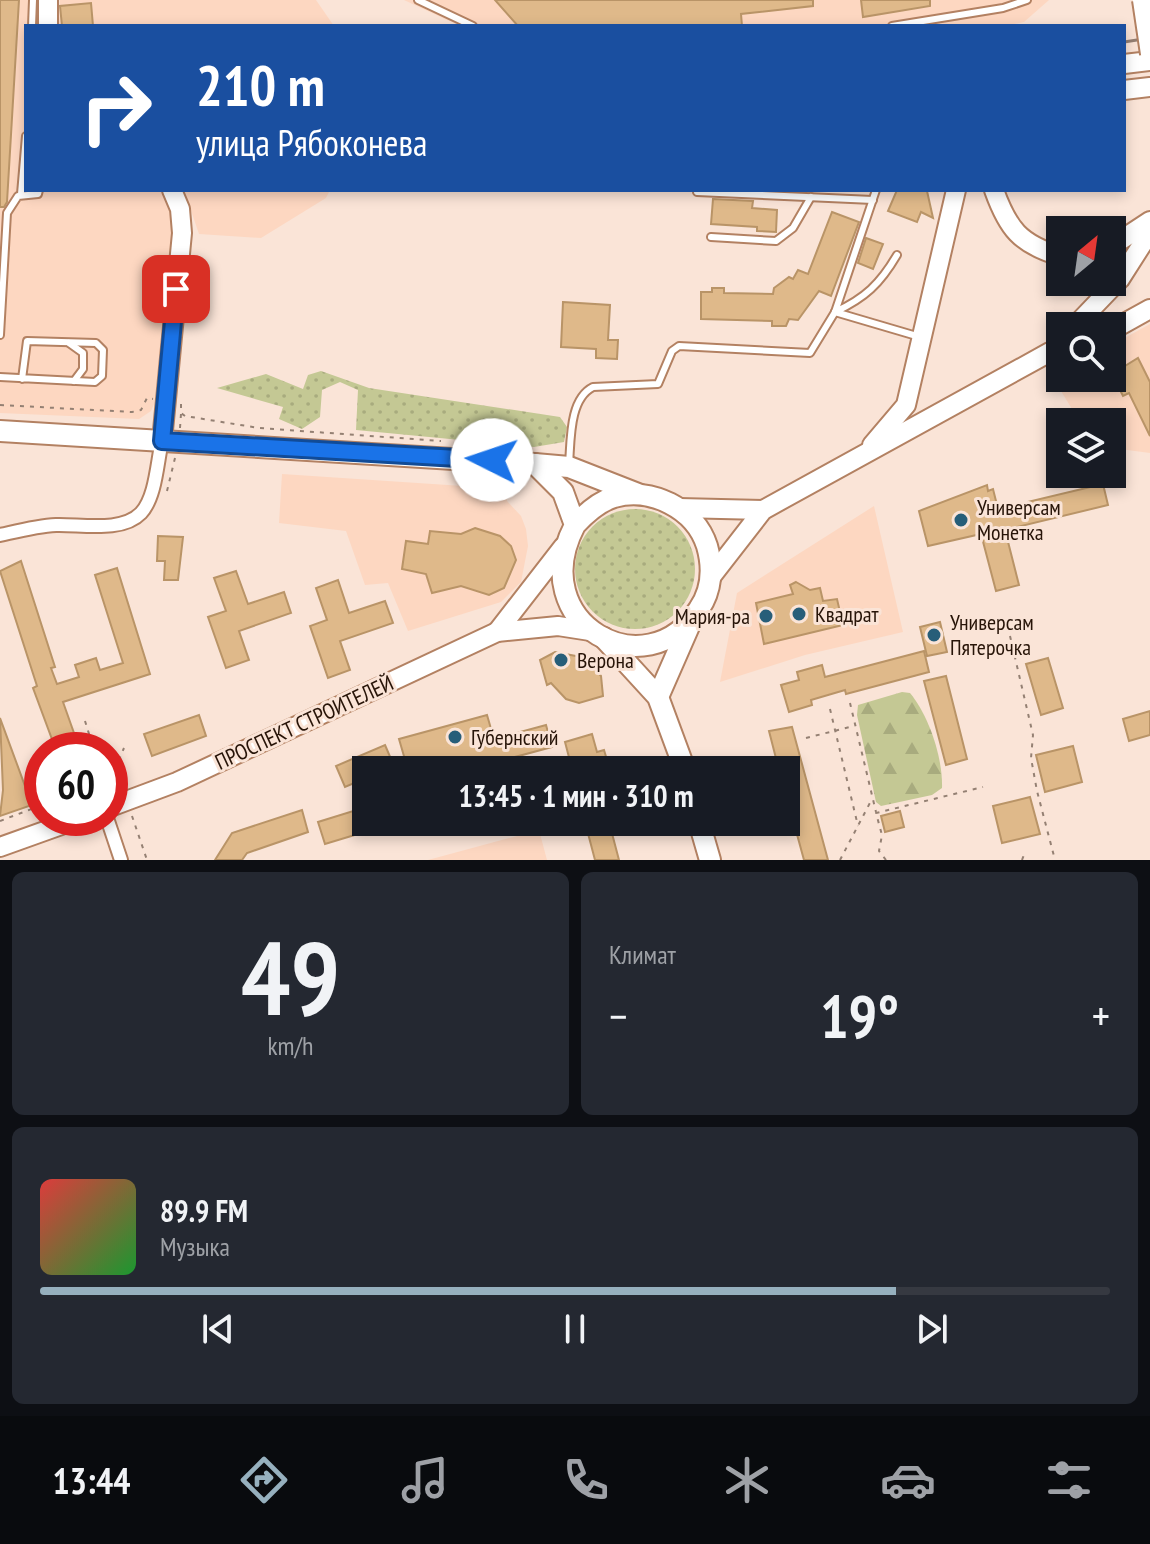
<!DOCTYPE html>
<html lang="ru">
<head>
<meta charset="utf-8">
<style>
	:root { --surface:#171b24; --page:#242831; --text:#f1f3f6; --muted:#9ea1a6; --line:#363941; --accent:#96b0be }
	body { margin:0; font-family:"PT Sans Narrow",sans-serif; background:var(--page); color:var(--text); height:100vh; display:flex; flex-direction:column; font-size:30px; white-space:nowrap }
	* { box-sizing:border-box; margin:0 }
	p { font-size:26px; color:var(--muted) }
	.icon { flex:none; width:44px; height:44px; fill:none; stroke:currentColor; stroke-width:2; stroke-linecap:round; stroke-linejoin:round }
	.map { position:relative; height:860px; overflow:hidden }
	.details { display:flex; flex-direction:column; gap:12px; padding:12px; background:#0d0f14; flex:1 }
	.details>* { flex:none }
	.top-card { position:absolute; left:24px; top:24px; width:1102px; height:168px; border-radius:0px; box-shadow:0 4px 12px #0003; background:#1a4fa0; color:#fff; overflow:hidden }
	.needle { width:52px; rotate:29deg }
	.controls { position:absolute; left:1046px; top:216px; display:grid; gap:16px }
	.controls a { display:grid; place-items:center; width:80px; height:80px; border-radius:0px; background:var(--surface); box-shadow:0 4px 12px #0003; font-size:40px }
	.speed { position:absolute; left:24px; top:732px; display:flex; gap:16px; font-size:40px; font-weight:700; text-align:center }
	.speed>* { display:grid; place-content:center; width:104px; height:104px; border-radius:50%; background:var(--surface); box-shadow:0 4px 12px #0003; line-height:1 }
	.speed .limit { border:12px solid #d22; background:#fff; color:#111 }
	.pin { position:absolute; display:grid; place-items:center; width:68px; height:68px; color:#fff; margin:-34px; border-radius:16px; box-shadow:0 4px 12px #0006 }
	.me { position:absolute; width:88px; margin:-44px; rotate:274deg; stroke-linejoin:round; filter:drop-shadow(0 0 6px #0008) }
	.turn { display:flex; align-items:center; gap:28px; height:168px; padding:0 40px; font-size:36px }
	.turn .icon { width:104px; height:104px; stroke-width:2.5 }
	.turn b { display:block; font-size:56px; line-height:68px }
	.big { font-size:60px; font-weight:700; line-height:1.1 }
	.details .tile { flex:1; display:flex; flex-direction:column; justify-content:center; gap:12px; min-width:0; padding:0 28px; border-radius:12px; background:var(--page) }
	.details .dial { align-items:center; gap:0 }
	.dial b { font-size:104px; line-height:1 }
	.song { display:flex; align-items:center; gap:24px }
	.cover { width:96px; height:96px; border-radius:12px; background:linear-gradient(135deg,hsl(0 70% 55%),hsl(130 70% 35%)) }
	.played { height:8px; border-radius:4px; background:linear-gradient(90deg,var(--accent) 80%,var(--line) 80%) }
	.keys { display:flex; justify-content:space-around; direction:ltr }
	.heat { display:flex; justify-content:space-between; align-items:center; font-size:44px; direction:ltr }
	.details .tiles { flex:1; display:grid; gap:12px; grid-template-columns:1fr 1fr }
	.tile:last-child { grid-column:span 2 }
	.trip { position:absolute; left:352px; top:756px; width:448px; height:80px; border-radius:0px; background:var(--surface); box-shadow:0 4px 12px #0003; font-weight:700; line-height:80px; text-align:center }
	.dock { display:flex; height:128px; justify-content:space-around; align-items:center; background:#090b0e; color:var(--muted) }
	.dock .icon { width:56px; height:56px }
	.dock .on { color:var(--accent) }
	.dock b { font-size:36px; color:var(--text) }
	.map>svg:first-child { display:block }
	.built { fill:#fdd7c1 }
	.grass { fill:url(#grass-dots) }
	.forest { fill:url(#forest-firs) }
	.building { fill:#dfb98a; stroke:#b99467; stroke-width:2 }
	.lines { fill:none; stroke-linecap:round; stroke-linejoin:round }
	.lane-casing { stroke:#b38162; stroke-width:10 }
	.street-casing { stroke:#b38162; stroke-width:16 }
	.secondary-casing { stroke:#b38162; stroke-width:22 }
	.primary-casing { stroke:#b38162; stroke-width:24 }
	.path { stroke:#948073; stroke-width:2; stroke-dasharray:4 6; stroke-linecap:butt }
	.lane { stroke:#fff; stroke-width:6 }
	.street { stroke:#fff; stroke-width:12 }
	.secondary { stroke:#fff; stroke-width:18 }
	.primary { stroke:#fff; stroke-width:20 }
	.rail { stroke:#947f73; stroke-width:3 }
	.secondary-bridge-casing { stroke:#b38162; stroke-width:22; stroke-linecap:butt }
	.secondary-bridge { stroke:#fff; stroke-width:18 }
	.route-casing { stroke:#114b97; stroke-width:20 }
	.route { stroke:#1a73e8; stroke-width:14 }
	.poi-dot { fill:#275e79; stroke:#fae4d7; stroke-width:3 }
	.labels { text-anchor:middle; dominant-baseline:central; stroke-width:6; stroke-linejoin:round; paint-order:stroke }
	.poi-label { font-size:22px; fill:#271408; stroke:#fae4d7; text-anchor:start }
	.street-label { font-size:22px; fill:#271408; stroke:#fae4d7 }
</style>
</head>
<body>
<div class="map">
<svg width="1150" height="860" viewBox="0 0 1150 860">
	<defs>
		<pattern id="grass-dots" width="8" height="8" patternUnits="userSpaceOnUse" patternTransform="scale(2)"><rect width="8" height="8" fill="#c4c894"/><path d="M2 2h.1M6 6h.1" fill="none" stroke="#a8ab7e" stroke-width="1.8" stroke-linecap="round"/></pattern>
		<pattern id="forest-firs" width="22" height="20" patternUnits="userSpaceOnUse" patternTransform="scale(2)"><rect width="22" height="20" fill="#c4c894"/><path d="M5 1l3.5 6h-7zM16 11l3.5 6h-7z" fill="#a8ab7e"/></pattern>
	</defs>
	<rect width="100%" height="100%" fill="#fae4d7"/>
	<!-- built -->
	<g class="built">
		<polygon points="0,0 40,0 39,26 26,26 26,190 164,190 173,212 174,237 154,404 151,411 139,419 0,413"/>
		<polygon points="60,0 316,0 334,26 59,26"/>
		<polygon points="404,0 1049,0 1024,22 1005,26 460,26"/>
		<polygon points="184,190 330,190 326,198 261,238 199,234"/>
		<polygon points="1150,324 1150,453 1112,448 1112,422 1080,422 1053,378 1060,374 1060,378 1112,378 1112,345"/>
		<polygon points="282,474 508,489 507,501 521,516 526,529 528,546 521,582 501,602 408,631 388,583 365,585 346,531 279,523"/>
		<polygon points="874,506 903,632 805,655 720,682 737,593"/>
		<polygon points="539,830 547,860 428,860"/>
	</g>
	<!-- grass -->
	<g class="grass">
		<polygon points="321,371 369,388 560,417 567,427 564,442 534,447 356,430 358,390 340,382 322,390 320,417 302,429 279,419 283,407 217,388 266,374 303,389 308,375"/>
		<circle cx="635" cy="569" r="60"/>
	</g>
	<!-- forest -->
	<path class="forest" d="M 902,692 L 910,693 C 929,716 943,758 942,788 L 932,795 L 881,806 L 876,802 L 857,715 L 858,705 Z"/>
	<!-- building -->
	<g class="building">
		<polygon points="0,0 19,0 7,202 4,207 0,207"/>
		<polygon points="495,0 813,0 813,6 741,14 742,26 518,26"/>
		<polygon points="861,0 930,0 930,6 863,17"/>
		<polygon points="91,3 93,26 62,26 60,6"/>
		<polygon points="897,190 927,191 933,218 921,212 917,222 888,211"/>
		<polygon points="713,199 753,201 752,208 777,210 776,232 757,231 757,227 711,224"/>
		<polygon points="832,212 859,222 831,296 819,291 798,320 789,319 786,326 772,326 772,321 701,319 701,292 712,292 712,288 724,288 724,293 773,294 774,288 789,277 793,279 798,270 808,274"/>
		<polygon points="866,238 883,244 873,269 858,263"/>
		<polygon points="563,302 610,305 608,340 618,340 617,359 596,358 596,349 561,347"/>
		<polygon points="1138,358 1150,382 1150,436 1129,393 1123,396 1112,374"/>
		<polygon points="1103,484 1108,505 1005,530 1019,585 996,591 981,534 928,546 919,511 987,485 988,491 993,489 998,509"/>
		<polygon points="475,528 500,536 511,546 516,560 504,588 489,595 461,586 432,593 426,574 402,569 406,541 428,544 430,531 461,534"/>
		<polygon points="158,536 183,537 178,580 164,580 165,561 157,561"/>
		<polygon points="21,561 55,667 51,668 57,684 79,677 75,665 96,658 100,670 123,663 95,575 117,568 150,674 63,702 80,750 56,750 33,688 37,686 0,571"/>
		<polygon points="236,571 248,604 284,592 291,613 239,631 249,660 226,668 208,617 226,611 214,578"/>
		<polygon points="338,580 349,613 385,601 393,623 340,641 350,670 328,678 310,626 327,620 316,588"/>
		<polygon points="796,582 810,590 820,588 823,601 837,599 843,625 764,644 756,603 793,594 790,585"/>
		<polygon points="940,622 947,652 927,656 920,627"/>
		<polygon points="924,651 929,672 846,694 845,690 811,700 812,705 789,712 781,685 799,680 797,672 822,665 825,677"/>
		<polygon points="555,652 581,657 592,665 601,676 603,696 579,703 566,699 551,683 547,685 540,660"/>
		<polygon points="1048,658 1063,708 1041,715 1026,664"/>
		<polygon points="946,676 967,759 946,765 924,681"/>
		<polygon points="1150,711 1150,735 1129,741 1123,719"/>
		<polygon points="199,715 206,736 152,756 144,734"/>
		<polygon points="487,715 494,739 546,725 552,747 467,770 408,770 399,739"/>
		<polygon points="0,718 32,805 0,816 3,790"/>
		<polygon points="792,727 828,860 804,860 786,794 786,770 779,770 769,731"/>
		<polygon points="592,734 597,752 604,750 610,770 578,770 576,764 571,765 565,742"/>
		<polygon points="385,745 394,766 366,770 366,778 345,787 336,766"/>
		<polygon points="1073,746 1082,782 1045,792 1036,755"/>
		<polygon points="1030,797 1040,834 1002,843 993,806"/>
		<polygon points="366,807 366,822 391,824 325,844 318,822"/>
		<polygon points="302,810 308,832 247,853 242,860 215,860 232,833"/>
		<polygon points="900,811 904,827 885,832 881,816"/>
		<polygon points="585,822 609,822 619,860 595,860"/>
	</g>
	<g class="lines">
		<defs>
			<g id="lane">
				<polyline points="418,0 473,26"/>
				<polyline points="32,26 33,0"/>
				<polyline points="892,26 1003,8 1027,0"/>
				<polyline points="697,192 873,200"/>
				<polyline points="21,194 26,136"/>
				<polyline points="711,237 776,241 793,228 811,197"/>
				<polyline points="835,312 920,337"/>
				<path d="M 835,312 C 865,298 880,284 897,255"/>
				<polyline points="0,335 7,213 18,196 38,194 39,190"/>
				<polyline points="69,343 83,353 83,369 74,381"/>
				<polyline points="0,377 95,382 102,376 103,350 96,343 27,341 22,379"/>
				<path d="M 569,464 C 571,440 569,399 593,387 L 658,384 L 672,351 L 679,346 L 810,353 L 835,312 L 876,190"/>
			</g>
			<g id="street">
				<path d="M 0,535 C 18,531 37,526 56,525 C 80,524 122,533 141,513 C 156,497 157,462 162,441"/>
				<polyline points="107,818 121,860"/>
			</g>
			<g id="secondary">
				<polyline points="48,26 48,0"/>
				<polyline points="1124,64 1150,61"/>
				<polyline points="1124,90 1150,87"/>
				<path d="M 994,190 C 1008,229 1020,244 1060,256"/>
				<polyline points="1112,246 1150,221"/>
				<polyline points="1075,326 1120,279 1150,232"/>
				<polyline points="1112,330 1150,309"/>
				<polyline points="162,441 182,233 180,209 172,190"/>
				<polyline points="872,445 906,405 956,190"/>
				<polyline points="679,508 763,510"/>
				<polyline points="711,577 763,510 1050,352 1060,351"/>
				<polyline points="497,632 563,547"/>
				<polyline points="110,807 177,782 497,632 558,626 590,631"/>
				<polyline points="0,847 81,818"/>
			</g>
			<g id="primary">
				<polyline points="0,431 535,464 569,467 638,494"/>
				<path d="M 535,464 L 563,492 L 575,525 C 523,624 647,691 699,609 C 712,590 713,567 707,546 C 695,508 651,487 614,497 C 598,502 586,513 575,525"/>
				<polyline points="604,638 658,697 685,770"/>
				<polyline points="658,697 690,624"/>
				<polyline points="699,822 710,860"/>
			</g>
		</defs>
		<!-- lane casing -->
		<use href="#lane" class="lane-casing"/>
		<!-- street casing -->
		<use href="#street" class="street-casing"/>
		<!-- secondary casing -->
		<use href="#secondary" class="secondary-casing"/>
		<!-- primary casing -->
		<use href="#primary" class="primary-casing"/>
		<!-- path -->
		<g class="path">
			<polyline points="181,404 181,413 185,416 259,428 441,441"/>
			<polyline points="0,405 132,412 141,410 147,398 153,399"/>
			<polyline points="180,428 181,414"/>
			<polyline points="167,491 175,458"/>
			<polyline points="1010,636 1033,735 1031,758 1037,791 1055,860"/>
			<polyline points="850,703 876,812"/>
			<polyline points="830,709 858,826"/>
			<polyline points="85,721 94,750"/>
			<polyline points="806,738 854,726"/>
			<polyline points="119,777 122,787"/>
			<polyline points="110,780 124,775 120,757 124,748"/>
			<polyline points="132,816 147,860"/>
			<polyline points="0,821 42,805"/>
			<polyline points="840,860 872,799"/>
			<polyline points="886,860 879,851 882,835 876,813 983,787"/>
			<polyline points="1022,860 1025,852"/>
		</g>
		<!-- lane -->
		<use href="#lane" class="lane"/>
		<!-- street -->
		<use href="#street" class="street"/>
		<!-- secondary -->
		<use href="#secondary" class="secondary"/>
		<!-- primary -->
		<use href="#primary" class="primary"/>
		<!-- rail -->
		<polyline class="rail" points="1124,42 1150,38"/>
		<defs>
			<polyline id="secondary-bridge" points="1142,0 1150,54"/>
		</defs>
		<!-- secondary-bridge casing -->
		<use href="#secondary-bridge" class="secondary-bridge-casing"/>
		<!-- secondary-bridge -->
		<use href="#secondary-bridge" class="secondary-bridge"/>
	</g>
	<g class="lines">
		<defs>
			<polyline id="route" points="176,289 162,441 492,460"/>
		</defs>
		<!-- route casing -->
		<use href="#route" class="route-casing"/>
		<!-- route -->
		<use href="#route" class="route"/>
	</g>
	<!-- markers -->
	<g class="poi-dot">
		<circle cx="961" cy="520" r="8"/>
		<circle cx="799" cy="614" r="8"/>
		<circle cx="766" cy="616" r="8"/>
		<circle cx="934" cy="635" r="8"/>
		<circle cx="561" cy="660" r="8"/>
		<circle cx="455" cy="737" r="8"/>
	</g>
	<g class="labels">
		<!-- poi labels -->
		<g class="poi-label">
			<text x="977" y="507">Универсам<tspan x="977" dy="25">Монетка</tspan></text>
			<text x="815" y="614">Квадрат</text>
			<text x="750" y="616" text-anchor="end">Мария-ра</text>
			<text x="950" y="622">Универсам<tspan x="950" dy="25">Пятерочка</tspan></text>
			<text x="577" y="660">Верона</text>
			<text x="471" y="737">Губернский</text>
		</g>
		<!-- street labels -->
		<g class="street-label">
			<text transform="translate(304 722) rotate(-25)">ПРОСПЕКТ СТРОИТЕЛЕЙ</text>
		</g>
	</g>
</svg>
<div class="controls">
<a><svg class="needle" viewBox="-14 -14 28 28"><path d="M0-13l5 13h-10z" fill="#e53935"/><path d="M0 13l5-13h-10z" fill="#9ea1a6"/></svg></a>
<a><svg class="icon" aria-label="search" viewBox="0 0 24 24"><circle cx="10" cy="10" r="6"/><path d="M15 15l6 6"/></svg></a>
<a><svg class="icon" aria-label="layers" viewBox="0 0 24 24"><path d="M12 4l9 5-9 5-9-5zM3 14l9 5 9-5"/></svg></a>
</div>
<div class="speed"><div class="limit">60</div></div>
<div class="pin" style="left:176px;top:289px;background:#d93025"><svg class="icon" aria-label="arrive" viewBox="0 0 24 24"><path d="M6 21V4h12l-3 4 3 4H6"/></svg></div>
<svg class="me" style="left:492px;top:460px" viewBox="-20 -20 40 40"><circle r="19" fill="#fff"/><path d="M0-13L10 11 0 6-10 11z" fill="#1a73e8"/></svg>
<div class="trip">13:45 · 1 мин · 310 m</div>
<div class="top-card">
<div class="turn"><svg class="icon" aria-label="right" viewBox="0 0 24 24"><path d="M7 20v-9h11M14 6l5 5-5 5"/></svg><div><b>210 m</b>улица Рябоконева</div></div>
</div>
</div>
<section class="details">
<div class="tiles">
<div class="tile dial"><b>49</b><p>km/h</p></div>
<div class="tile"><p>Климат</p>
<div class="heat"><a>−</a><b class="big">19°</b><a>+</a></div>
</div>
<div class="tile">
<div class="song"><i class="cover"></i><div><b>89.9 FM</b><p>Музыка</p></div></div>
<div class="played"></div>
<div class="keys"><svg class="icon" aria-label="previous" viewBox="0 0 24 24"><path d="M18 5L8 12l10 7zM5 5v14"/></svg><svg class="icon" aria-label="pause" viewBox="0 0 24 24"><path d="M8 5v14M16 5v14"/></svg><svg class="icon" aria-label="next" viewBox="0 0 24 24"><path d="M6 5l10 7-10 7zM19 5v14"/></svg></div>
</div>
</div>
</section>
<nav class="dock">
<b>13:44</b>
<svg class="icon on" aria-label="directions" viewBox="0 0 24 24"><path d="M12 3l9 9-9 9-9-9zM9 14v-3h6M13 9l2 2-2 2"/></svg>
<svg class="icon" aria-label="music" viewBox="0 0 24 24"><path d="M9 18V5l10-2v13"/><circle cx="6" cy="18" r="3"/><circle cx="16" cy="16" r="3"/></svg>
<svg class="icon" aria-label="phone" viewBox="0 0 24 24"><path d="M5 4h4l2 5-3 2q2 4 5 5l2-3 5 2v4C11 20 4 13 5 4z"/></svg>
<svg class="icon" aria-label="climate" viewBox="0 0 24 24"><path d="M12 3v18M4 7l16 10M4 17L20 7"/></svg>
<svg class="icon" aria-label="car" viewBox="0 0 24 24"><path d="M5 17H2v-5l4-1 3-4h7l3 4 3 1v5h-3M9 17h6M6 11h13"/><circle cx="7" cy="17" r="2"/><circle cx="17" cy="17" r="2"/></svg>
<svg class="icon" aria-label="filters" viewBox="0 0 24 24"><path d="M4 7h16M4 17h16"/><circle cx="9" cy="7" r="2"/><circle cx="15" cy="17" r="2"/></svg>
</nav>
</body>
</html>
